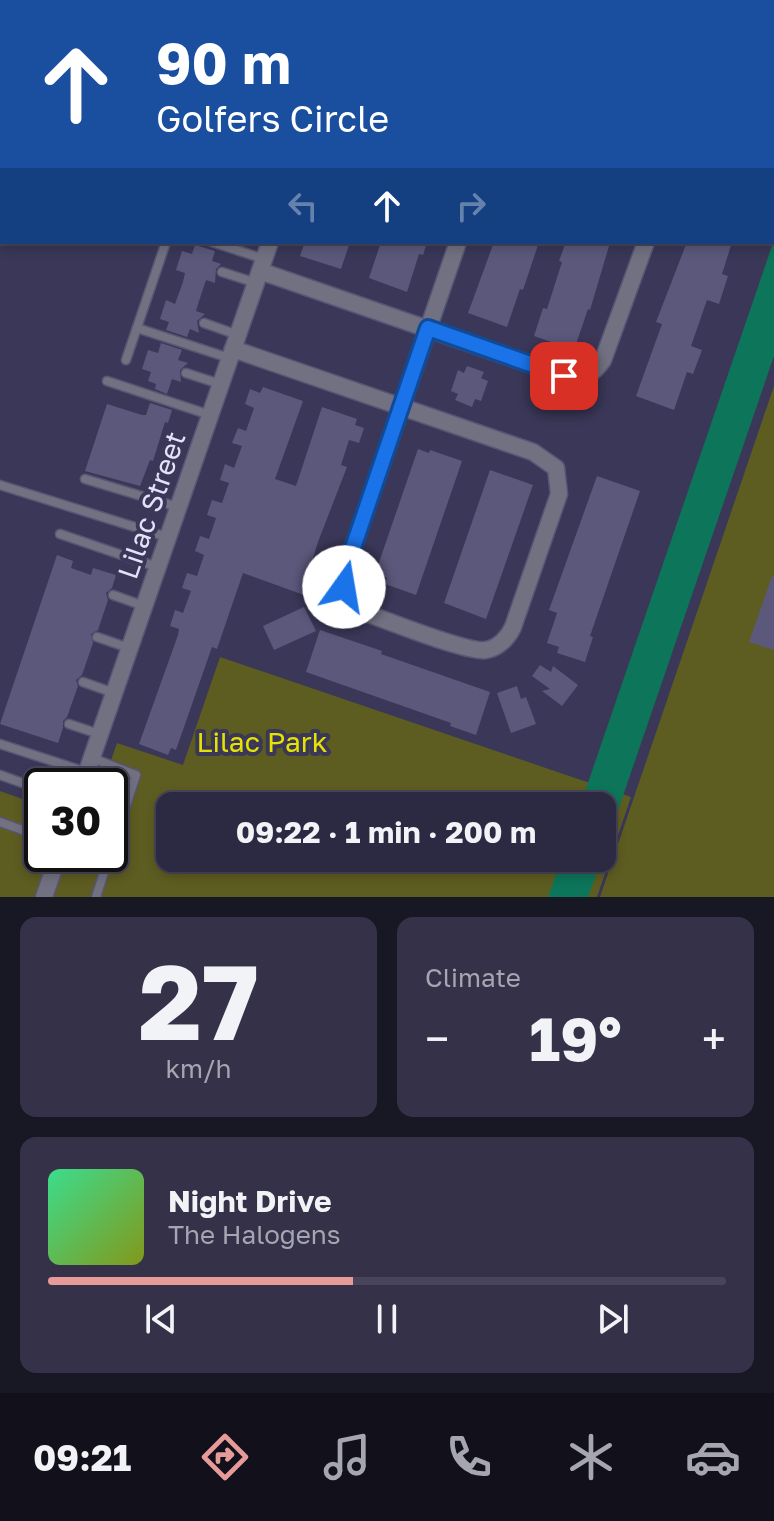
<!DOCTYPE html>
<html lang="en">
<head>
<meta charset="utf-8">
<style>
	:root { --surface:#2c2942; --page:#343149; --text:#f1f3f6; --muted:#a6a6b2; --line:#48455b; --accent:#e69b98 }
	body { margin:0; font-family:"Golos Text",sans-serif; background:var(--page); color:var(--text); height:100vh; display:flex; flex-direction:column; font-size:30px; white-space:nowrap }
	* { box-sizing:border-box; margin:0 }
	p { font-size:26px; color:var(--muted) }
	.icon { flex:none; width:44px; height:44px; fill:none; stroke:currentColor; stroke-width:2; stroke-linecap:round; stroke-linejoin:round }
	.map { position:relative; height:897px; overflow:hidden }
	.panel { display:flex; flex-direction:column; gap:20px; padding:20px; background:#181724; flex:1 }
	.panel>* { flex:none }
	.guide { position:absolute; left:0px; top:0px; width:774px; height:244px; box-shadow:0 4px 12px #0003,0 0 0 2px var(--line); background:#1a4fa0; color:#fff; overflow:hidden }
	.speed { position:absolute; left:24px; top:768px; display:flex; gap:16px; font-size:40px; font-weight:700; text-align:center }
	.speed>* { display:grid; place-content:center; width:104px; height:104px; border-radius:50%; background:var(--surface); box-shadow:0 4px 12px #0003,0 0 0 2px var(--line); line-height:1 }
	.speed .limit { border:4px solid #111; border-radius:12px; background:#fff; color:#111 }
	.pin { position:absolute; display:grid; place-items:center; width:68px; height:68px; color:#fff; margin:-34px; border-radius:16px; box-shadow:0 4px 12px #0006 }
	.me { position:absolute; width:88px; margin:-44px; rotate:13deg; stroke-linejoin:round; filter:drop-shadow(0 0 6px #0008) }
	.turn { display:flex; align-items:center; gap:28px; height:168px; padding:0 24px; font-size:36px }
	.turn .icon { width:104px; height:104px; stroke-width:2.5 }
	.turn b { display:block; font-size:56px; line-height:68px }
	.lanes { display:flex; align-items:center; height:76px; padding:0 24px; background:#0003; justify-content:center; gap:40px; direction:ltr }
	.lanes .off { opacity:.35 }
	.big { font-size:60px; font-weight:700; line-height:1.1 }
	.panel .tile { flex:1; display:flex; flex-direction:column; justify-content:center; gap:12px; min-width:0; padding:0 28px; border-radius:16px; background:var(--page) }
	.panel .dial { align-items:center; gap:0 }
	.dial b { font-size:104px; line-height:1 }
	.song { display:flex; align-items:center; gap:24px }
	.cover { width:96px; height:96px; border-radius:12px; background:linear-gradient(135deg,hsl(150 70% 55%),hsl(70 70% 35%)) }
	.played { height:8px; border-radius:4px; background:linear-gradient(90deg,var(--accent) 45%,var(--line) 45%) }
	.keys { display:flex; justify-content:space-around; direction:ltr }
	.heat { display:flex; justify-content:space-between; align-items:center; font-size:44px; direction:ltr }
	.panel .tiles { flex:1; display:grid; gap:20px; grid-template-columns:1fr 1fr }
	.tile:last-child { grid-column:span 2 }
	.trip { position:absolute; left:156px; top:792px; width:460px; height:80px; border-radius:16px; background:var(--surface); box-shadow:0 4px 12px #0003,0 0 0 2px var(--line); font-weight:700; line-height:80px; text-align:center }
	.tabs { display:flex; height:128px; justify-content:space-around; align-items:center; background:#12101a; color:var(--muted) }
	.tabs .icon { width:56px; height:56px }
	.tabs .active { color:var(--accent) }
	.tabs b { font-size:36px; color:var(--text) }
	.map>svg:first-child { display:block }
	.green { fill:#5d5c21; fill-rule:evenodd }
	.water { fill:#0d7559 }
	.building { fill:#5b587c }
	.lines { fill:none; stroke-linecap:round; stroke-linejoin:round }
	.service-casing { stroke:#595675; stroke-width:11 }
	.minor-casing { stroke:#595675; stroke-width:19 }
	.secondary-casing { stroke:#595675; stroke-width:19 }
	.service { stroke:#727182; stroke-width:8 }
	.minor { stroke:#727182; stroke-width:16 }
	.secondary { stroke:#908fa9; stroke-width:16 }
	.route-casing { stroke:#114b97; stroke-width:20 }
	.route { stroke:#1a73e8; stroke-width:14 }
	.labels { text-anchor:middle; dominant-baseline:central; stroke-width:8; stroke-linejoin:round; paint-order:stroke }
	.street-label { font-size:28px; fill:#e4e2f8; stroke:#3a3758 }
	.park-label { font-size:28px; fill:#e7e300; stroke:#3a3758 }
</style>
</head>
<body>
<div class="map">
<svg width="774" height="897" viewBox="0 0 774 897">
	<rect width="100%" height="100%" fill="#3a3758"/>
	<!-- green -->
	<g class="green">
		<polygon points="774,386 774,897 600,897"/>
		<path d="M 220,657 L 631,797 L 597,897 L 0,897 L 0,791 L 42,806 L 42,854 L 110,854 L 110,786 L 102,786 L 117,743 L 183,765 ZM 170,806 L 602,806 L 602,858 L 170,858 Z"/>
	</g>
	<!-- water -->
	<g class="water">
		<polygon points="774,240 774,356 602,857 602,806 580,806"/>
		<polygon points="562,858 602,858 588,897 548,897"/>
	</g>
	<!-- building -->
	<g class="building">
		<polygon points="305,242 350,242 341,269 300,256"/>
		<polygon points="381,242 427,242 423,255 419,254 407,292 369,278"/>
		<polygon points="494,242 539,242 523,290 520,289 507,327 468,313"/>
		<polygon points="566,242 596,242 609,246 590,310 588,309 574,350 534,336 543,308 547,309 562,262 559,261"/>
		<polygon points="687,242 732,242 722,274 728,276 719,304 707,300 691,346 702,350 693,374 687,372 674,410 636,396 662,324 656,322"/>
		<polygon points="195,245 215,251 212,261 221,264 216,269 215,283 206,280 199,301 196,311 205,314 197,321 199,333 190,329 187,337 166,330 169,322 160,319 166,300 175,304 183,282 185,273 176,270 182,251 192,254"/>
		<polygon points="161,343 182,350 178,360 188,363 180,370 181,382 172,379 167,394 155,389 156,384 148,381 151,372 142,369 148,350 158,353"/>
		<polygon points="467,366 484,372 481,378 488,381 481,401 475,399 472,407 455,400 458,394 451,391 458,370 464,373"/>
		<polygon points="263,387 303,401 275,479 296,486 322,407 357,419 355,425 364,428 359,443 349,440 341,465 347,467 318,542 310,568 313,569 304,595 243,573 217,649 212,647 176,750 171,748 168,755 139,744 178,635 179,629 170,626 175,610 183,613 191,591 182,588 187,573 197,576 204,555 195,551 200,536 209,539 216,518 207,515 212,500 222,503 229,483 220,480 225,464 234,468 242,446 232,443 238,428 246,431 254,408 245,404 250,389 260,393"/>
		<polygon points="150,403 172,410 168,423 165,422 153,461 150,460 140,486 85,471 107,404 142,415 146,415"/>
		<polygon points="418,449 429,453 430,450 462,461 416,595 385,584 387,578 375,574"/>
		<polygon points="490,470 533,485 486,619 444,603"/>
		<polygon points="597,476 640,491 590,636 593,637 585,662 557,653 559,647 547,643 557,613 549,610"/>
		<polygon points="57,555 73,561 71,568 91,575 93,568 116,575 112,588 106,593 108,600 98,630 91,634 93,643 82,675 76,680 78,686 67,717 63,721 63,728 58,743 0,724"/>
		<polygon points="772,576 774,577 774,650 749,642"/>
		<polygon points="304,607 316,631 274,650 263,626"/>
		<polygon points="320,630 382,651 381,654 490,692 476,735 450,726 451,723 306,672"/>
		<polygon points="540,665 551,672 553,666 578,685 562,706 542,691 550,689 532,676"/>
		<polygon points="517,686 521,699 526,697 536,724 511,733 497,693"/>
	</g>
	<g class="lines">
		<defs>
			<g id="service">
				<polyline points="630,0 636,2"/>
				<polyline points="212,242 264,259"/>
				<polyline points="222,272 256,283"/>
				<polyline points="204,323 238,335"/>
				<polyline points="137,328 229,358"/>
				<polyline points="126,360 166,242"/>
				<polyline points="186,373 220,384"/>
				<polyline points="107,381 210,415"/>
				<polyline points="85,479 178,507"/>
				<polyline points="0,485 167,537"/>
				<polyline points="60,534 157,567"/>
				<polyline points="113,595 144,606"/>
				<polyline points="97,637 129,648"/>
				<polyline points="83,682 114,693"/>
				<polyline points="69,724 99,734"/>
				<polyline points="0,744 86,772"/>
				<polyline points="92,758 136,775 110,854"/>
				<polyline points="0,775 42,790"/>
				<polyline points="0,822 42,837"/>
				<polyline points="96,897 110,854"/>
			</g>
			<g id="minor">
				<polyline points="351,2 352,0"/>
				<path d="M 260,271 L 564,376 C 584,379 592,376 603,360 L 646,242"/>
				<path d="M 233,349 L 533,452 L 556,468 L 559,494 L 513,627 C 508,638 498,648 486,650 C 468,653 388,621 366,613 C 351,605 344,594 343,577 L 458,242"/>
				<polyline points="82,786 270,242"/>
				<polyline points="44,897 59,854"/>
			</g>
			<g id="secondary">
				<polyline points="727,0 733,2"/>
				<polyline points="772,16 774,17"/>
			</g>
		</defs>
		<!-- service casing -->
		<use href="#service" class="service-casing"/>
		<!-- minor casing -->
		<use href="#minor" class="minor-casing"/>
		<!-- secondary casing -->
		<use href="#secondary" class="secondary-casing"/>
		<!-- service -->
		<use href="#service" class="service"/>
		<!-- minor -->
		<use href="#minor" class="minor"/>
		<!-- secondary -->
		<use href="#secondary" class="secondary"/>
	</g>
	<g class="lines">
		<defs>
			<polyline id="route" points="344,587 343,577 428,328 564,376"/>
		</defs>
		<!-- route casing -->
		<use href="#route" class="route-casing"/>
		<!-- route -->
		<use href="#route" class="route"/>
	</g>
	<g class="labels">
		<!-- street labels -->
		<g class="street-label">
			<text transform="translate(151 505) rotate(-71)">Lilac Street</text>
		</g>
		<!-- park labels -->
		<g class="park-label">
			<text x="262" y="741">Lilac Park</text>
		</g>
	</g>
</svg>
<div class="speed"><div class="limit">30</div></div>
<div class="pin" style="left:564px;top:376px;background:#d93025"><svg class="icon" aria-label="arrive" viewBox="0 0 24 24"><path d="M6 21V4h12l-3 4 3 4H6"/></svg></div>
<svg class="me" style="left:344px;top:587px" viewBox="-20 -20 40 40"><circle r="19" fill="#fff"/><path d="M0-13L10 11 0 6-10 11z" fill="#1a73e8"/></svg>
<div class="trip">09:22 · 1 min · 200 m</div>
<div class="guide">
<div class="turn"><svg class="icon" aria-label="ahead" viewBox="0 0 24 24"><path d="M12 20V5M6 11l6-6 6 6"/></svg><div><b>90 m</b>Golfers Circle</div></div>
<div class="lanes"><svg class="icon off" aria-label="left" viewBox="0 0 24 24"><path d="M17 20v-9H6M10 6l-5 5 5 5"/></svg><svg class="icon" aria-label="ahead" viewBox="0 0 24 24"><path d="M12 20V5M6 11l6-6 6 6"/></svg><svg class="icon off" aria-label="right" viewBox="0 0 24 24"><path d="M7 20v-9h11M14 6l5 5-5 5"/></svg></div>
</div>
</div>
<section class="panel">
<div class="tiles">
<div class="tile dial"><b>27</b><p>km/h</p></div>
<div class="tile"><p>Climate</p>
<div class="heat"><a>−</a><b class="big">19°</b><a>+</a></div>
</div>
<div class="tile">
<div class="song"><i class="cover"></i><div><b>Night Drive</b><p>The Halogens</p></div></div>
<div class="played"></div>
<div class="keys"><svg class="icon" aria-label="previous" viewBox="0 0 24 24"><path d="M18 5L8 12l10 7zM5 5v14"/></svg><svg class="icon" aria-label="pause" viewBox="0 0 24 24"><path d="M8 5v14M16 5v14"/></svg><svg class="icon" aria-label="next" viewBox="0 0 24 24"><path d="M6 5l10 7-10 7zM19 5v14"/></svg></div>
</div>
</div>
</section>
<nav class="tabs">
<b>09:21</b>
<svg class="icon active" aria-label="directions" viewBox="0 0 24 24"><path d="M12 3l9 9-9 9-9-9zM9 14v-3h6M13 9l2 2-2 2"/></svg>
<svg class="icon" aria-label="music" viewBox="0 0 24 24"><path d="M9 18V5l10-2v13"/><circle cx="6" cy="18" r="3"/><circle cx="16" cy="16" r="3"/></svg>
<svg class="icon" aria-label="phone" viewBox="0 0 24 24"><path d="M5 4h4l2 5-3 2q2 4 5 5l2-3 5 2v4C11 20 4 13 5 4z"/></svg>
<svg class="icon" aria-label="climate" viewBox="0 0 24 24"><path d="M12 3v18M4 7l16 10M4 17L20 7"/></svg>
<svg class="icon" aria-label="car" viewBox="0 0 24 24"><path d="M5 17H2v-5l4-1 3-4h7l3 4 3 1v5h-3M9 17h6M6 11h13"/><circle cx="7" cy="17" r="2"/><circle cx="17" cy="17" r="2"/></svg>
</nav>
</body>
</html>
